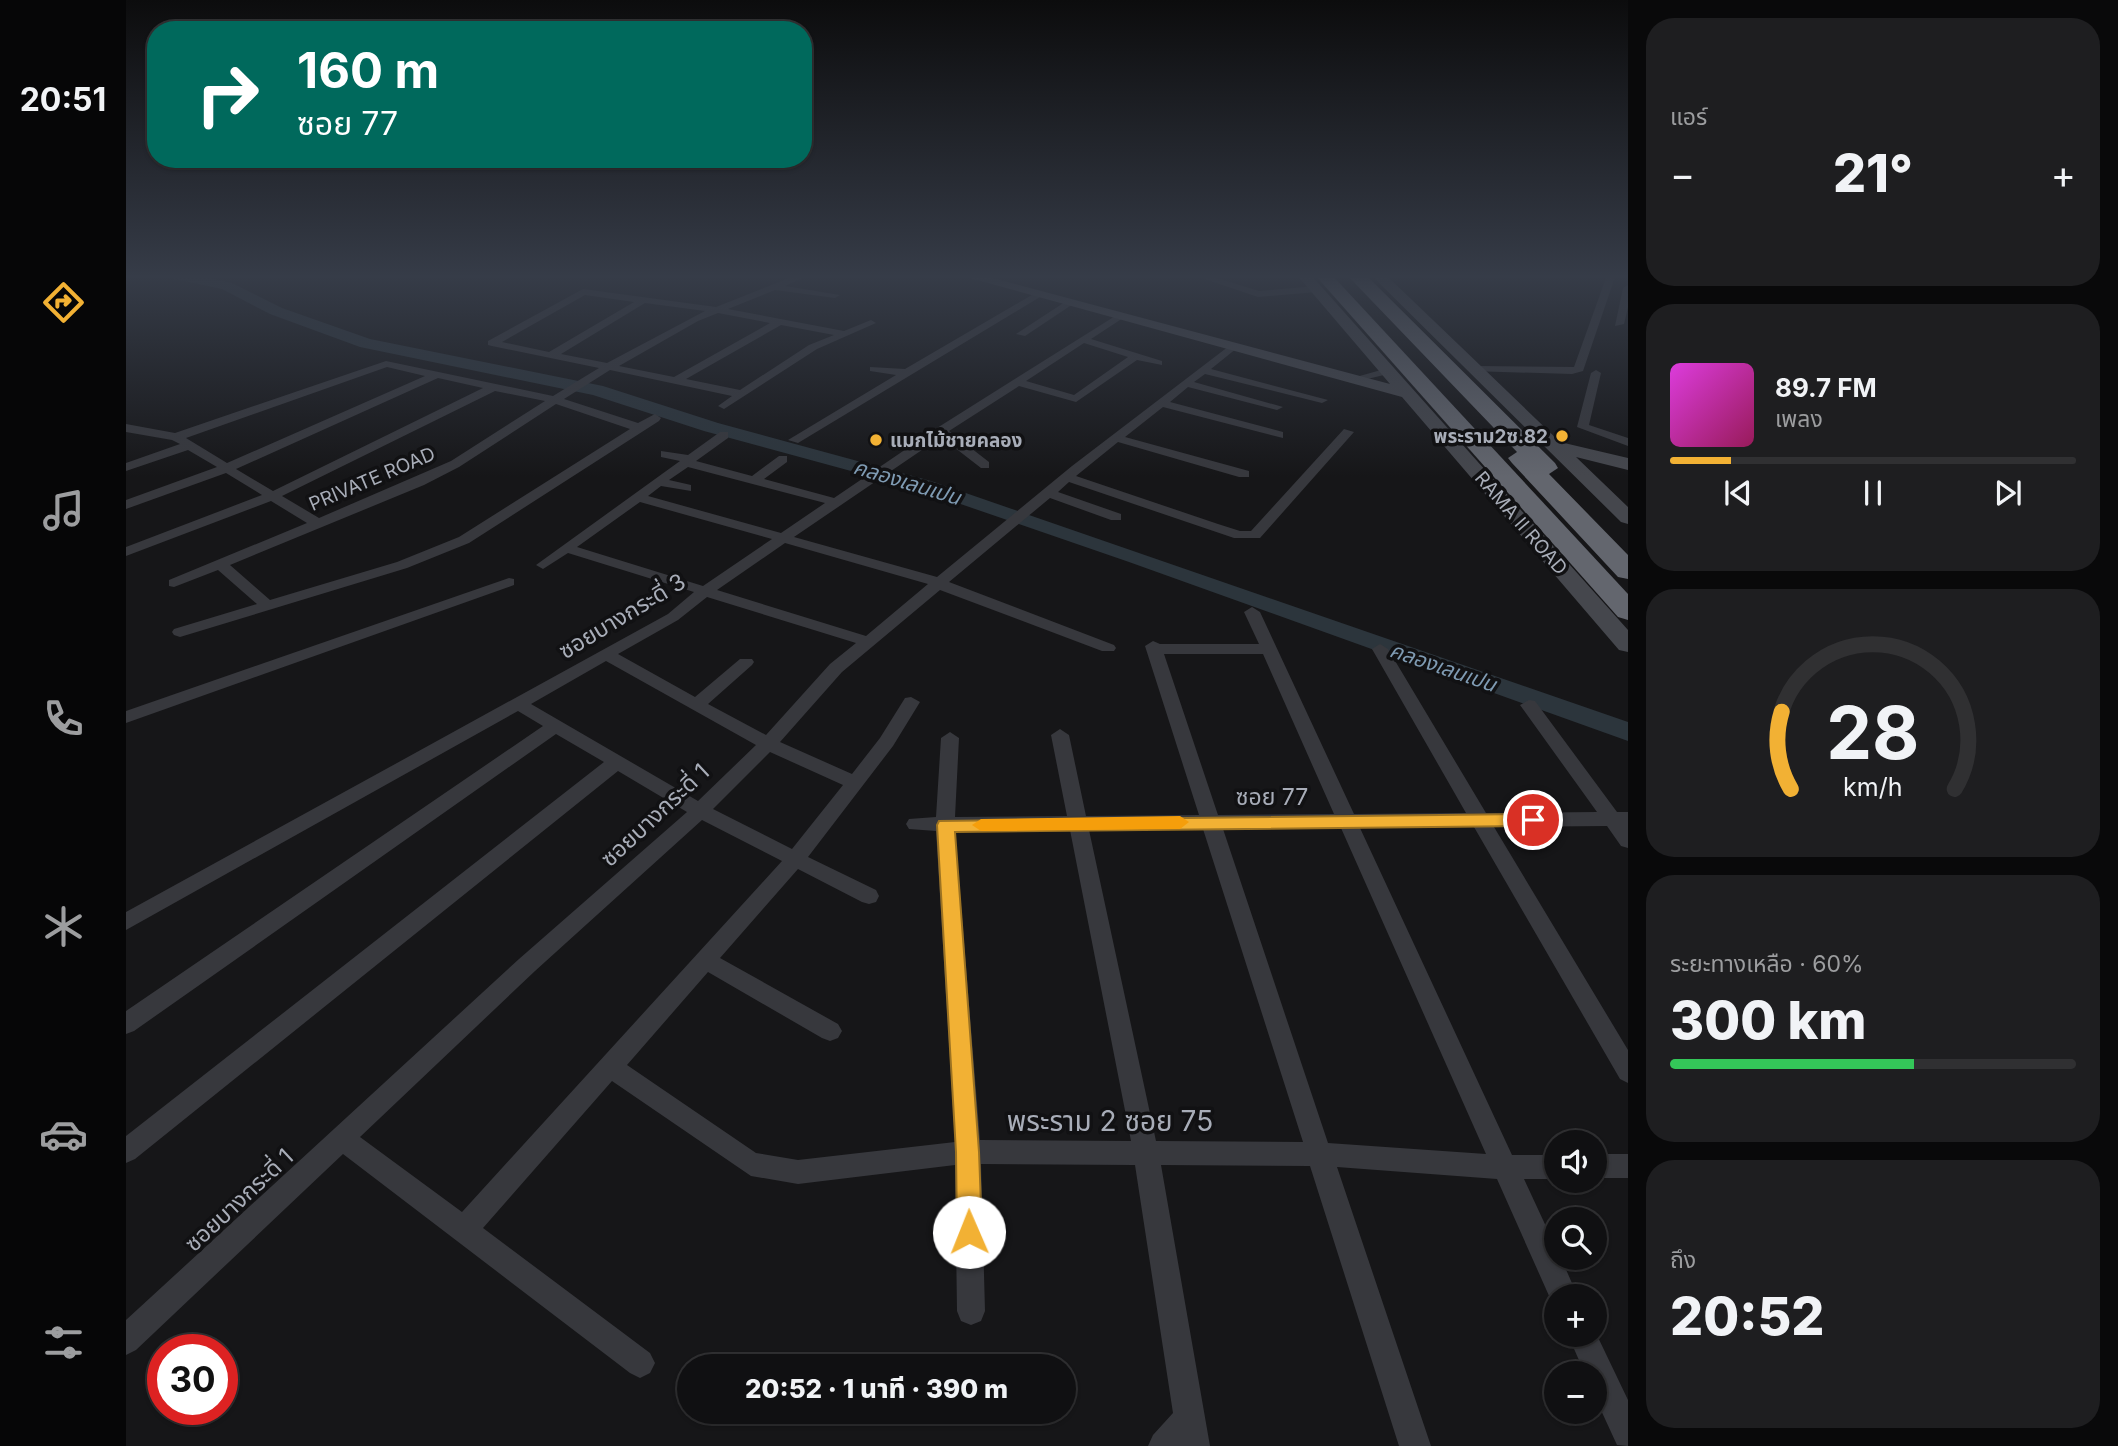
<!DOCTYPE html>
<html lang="th">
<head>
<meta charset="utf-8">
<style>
	:root { --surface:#101012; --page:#1e1e20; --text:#f1f3f6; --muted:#9c9d9f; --line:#303032; --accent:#f2b134 }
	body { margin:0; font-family:Inter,"Noto Sans Thai",sans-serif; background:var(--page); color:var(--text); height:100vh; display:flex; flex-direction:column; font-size:26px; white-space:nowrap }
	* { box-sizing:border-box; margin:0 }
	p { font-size:23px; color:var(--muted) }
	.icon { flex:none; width:38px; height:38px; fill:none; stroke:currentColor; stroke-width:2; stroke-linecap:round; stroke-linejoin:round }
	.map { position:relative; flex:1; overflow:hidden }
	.drawer { display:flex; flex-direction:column; gap:18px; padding:18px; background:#09090a; width:490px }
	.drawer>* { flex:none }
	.top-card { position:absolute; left:21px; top:21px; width:665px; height:147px; border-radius:28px; box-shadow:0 2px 5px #0004,0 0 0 2px var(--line); background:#00695c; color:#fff; overflow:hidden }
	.tools { position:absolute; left:1418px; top:1130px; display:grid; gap:14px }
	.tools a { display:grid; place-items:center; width:63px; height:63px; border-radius:50%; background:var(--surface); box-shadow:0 2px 5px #0004,0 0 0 2px var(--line); font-size:35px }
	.speed { position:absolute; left:21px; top:1334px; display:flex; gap:14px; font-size:35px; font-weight:700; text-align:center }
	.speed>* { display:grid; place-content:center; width:91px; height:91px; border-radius:50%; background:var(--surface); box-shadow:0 2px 5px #0004,0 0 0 2px var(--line); line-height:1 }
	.speed .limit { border:10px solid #d22; background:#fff; color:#111 }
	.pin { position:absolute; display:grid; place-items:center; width:60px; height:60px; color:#fff; margin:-30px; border:4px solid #fff; border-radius:50%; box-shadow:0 2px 7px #0007 }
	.me { position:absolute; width:77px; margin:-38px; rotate:359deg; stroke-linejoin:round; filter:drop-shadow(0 0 5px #0008) }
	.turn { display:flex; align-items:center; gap:24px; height:147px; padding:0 35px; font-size:32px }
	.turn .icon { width:91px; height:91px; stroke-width:2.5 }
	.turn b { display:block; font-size:49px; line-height:60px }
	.big { font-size:52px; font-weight:800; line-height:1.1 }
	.drawer .widget { flex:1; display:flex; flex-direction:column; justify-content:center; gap:10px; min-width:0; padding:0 24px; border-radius:28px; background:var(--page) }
	.drawer .dial { align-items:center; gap:0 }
	.dial svg { height:182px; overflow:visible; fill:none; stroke:var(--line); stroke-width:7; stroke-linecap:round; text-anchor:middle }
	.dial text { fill:var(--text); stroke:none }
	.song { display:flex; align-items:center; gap:21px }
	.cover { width:84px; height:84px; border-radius:10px; background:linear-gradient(135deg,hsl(300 70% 55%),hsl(330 70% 35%)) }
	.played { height:7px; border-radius:4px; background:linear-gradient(90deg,var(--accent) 15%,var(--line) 15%) }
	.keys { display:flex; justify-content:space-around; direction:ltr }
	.heat { display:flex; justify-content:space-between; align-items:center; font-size:38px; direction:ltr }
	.charge { height:10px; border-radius:5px; background:linear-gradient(90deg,#34c759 60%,var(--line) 0) }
	.trip { position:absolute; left:551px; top:1354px; width:399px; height:70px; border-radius:35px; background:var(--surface); box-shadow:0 2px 5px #0004,0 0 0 2px var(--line); font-weight:800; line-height:70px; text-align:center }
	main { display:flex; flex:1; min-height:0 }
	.tabs { display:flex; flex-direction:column; width:126px; justify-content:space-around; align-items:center; background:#060607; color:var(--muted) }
	.tabs .icon { width:49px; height:49px }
	.tabs .current { color:var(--accent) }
	.tabs b { font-size:32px; color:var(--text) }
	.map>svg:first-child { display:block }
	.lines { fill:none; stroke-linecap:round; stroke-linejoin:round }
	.river { fill:#2c353c; fill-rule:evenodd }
	.street { fill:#37383d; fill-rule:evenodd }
	.secondary { fill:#45474d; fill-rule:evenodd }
	.highway { fill:#63666e; fill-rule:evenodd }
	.route { fill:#f2b134; stroke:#9d7322; stroke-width:2 }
	.slow { fill:#f59e0b }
	.poi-dot { fill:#f2b134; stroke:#111113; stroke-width:2.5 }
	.labels { text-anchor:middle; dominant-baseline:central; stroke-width:7; stroke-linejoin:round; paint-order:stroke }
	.far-poi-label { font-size:19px; font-weight:bold; fill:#a8adb8; stroke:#111113; text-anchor:end }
	.far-street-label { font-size:19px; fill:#a8adb8; stroke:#111113 }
	.far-water-label { font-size:21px; font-style:italic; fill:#7f9bb3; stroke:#111113 }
	.street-label { font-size:23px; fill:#a8adb8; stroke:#111113 }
	.near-street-label { font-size:28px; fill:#a8adb8; stroke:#111113 }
</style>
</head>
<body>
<main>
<nav class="tabs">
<b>20:51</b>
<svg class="icon current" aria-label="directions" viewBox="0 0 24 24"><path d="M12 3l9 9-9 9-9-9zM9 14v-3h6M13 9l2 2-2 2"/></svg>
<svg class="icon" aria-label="music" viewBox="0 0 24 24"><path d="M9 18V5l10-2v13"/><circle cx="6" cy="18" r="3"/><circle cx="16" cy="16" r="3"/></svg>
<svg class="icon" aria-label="phone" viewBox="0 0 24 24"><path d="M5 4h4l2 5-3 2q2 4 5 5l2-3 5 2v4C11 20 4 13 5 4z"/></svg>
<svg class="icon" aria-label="climate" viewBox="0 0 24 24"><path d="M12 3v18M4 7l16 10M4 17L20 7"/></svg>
<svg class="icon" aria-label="car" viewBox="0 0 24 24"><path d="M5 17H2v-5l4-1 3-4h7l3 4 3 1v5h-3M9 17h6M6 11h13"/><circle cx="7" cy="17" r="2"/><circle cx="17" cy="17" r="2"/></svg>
<svg class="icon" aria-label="filters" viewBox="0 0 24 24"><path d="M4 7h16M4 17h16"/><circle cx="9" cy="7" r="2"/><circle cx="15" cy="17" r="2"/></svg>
</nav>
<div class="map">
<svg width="1502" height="1446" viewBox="0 0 1502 1446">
	<rect width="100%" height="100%" fill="#161618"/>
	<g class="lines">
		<!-- river -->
		<polygon class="river" points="42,275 69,275 106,283 156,308 244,339 477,386 592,423 805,481 1502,722 1502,741 1003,562 791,489 578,431 467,395 234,347 144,314 96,289 44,278"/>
		<!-- street -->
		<g class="street">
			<path d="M 671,275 L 683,275 L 659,286 L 714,295 L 709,298 L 649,290 L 602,309 L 718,331 L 745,320 L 750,323 L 691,349 L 598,409 L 592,406 L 606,396 L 484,370 L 438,399 L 512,423 L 529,414 L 535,418 L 533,421 L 343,543 L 281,568 L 54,637 L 48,635 L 46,632 L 48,629 L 131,604 L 92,570 L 48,587 L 43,586 L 43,580 L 181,523 L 145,501 L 0,556 L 0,547 L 136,495 L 100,473 L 0,509 L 0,500 L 91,467 L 62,450 L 0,471 L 0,463 L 54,444 L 46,440 L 0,432 L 0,424 L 49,433 L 260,361 L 427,396 L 473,368 L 366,346 L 362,345 L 362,341 L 457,289 L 590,307 ZM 459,295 L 508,302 L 423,352 L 376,342 ZM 519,303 L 579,311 L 481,363 L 435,354 ZM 592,313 L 644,323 L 548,377 L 493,366 L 572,321 ZM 655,325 L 708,335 L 683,345 L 614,390 L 560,379 ZM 261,367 L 299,376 L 101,463 L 60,438 ZM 312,378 L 357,388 L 147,491 L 110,469 ZM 369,391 L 419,401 L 325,461 L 193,518 L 156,496 ZM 430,404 L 504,429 L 333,537 L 271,562 L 144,600 L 104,565 L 298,485 L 333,467 Z"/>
			<polygon points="1067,275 1081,275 1133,291 1191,286 1196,289 1191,292 1132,297"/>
			<polygon points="1481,275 1489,277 1457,371 1446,374 1345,371 1344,369 1349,366 1448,367"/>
			<polygon points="1502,285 1502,307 1498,324 1489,326 1497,288"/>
			<polygon points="911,292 919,294 672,443 662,440 770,375 744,371 744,367 779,369"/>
			<polygon points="942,300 950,302 899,336 890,334"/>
			<path d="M 994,313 L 999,316 L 997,318 L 965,339 L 1036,361 L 1036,365 L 1011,360 L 950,402 L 893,386 L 823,431 L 863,462 L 863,468 L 855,468 L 815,437 L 668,537 L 811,577 L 946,466 L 1107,343 L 1111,344 L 1111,348 L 1085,369 L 1202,400 L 1196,403 L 1079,374 L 1068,382 L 1157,407 L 1151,410 L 1062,387 L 1044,402 L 1157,432 L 1157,438 L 1037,407 L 999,437 L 1123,471 L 1123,477 L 1113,477 L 992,442 L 950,476 L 1092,524 L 1114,531 L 1125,531 L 1218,429 L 1228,432 L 1134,538 L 1108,538 L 943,482 L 932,492 L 995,514 L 995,520 L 985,520 L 924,498 L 823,582 L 988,645 L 990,648 L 988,651 L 976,651 L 814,590 L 716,672 L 654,742 L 726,774 L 754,738 L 779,698 L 785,697 L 794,702 L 767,746 L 682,857 L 750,890 L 753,896 L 750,902 L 743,904 L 736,902 L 672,869 L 594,958 L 712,1024 L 716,1031 L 712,1038 L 704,1041 L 696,1038 L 582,972 L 501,1065 L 630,1153 L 672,1160 L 829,1142 L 810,831 L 783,829 L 780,824 L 783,819 L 810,817 L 815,738 L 824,732 L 833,738 L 829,817 L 941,816 L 925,735 L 934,729 L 943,735 L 960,816 L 1073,815 L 1019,646 L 1027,641 L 1034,644 L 1133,644 L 1118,612 L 1126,607 L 1134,612 L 1228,814 L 1340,813 L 1246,649 L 1254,644 L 1262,649 L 1360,813 L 1471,812 L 1394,705 L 1403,700 L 1409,701 L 1491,812 L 1502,812 L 1502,848 L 1495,846 L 1481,826 L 1368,827 L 1502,1050 L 1502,1083 L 1494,1079 L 1348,827 L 1234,828 L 1386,1155 L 1430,1155 L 1430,1179 L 1398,1179 L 1430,1248 L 1430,1258 L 1435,1258 L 1452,1297 L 1430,1297 L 1428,1307 L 1371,1179 L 1211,1167 L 1305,1446 L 1273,1446 L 1184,1166 L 1035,1165 L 1084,1446 L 1022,1446 L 1027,1435 L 1047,1413 L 1009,1165 L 855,1164 L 859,1311 L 855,1321 L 845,1325 L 835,1321 L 831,1311 L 829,1165 L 672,1184 L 625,1176 L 486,1081 L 357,1228 L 524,1353 L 529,1363 L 524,1373 L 514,1378 L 504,1373 L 217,1154 L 10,1350 L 0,1355 L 0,1320 L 393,959 L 561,812 L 492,771 L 9,1159 L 0,1163 L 0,1136 L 478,762 L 430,734 L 8,1031 L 0,1034 L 0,1011 L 417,726 L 392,711 L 0,930 L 0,912 L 542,614 L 568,592 L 442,553 L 417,569 L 410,565 L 554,461 L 535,457 L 535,451 L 562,455 L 594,432 L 602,432 L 602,438 L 570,461 L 626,476 L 653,456 L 661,456 L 661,462 L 638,479 L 708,498 L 811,428 ZM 958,343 L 1002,357 L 948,395 L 900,381 ZM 562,467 L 699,503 L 655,533 L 522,496 L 535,486 L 565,491 L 565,485 L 543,480 ZM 514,502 L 646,539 L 577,586 L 451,547 ZM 659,543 L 802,584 L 740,636 L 591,590 ZM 581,597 L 730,643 L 704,664 L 640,735 L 582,704 L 626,665 L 628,662 L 626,659 L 614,659 L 569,697 L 492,654 L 552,620 ZM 1038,654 L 1137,654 L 1208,814 L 1092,815 ZM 480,661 L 630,745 L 572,801 L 405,704 ZM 644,752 L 717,785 L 666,849 L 587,809 ZM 576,820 L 656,861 L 336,1212 L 234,1137 L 409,971 ZM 1215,828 L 1360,1154 L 1202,1143 L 1097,829 ZM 1077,829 L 1177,1142 L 1030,1141 L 963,830 ZM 944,830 L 1005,1141 L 854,1140 L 829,831 Z"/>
			<polygon points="1262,368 1266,369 1266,373 1229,382 1223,379"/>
			<polygon points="1470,370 1475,373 1463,425 1502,438 1502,446 1451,427 1465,373"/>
			<polygon points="383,578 388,579 388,585 0,723 0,711"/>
			<rect x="1468" y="1154" width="34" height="24"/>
			<polygon points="1468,1329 1502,1400 1502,1446 1491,1445 1468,1395 1468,1374 1459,1374 1442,1335 1468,1335"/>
		</g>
		<!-- secondary -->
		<g class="secondary">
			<polygon points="833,275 855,275 1264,384 1171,275 1185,275 1502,630 1502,652 1493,650 1276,397"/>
			<polygon points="1245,275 1260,275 1434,442 1502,458 1502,470 1450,457 1502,507 1502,524 1495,522"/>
		</g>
		<!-- highway -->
		<g class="highway">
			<polygon points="1189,275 1206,275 1502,594 1502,620 1492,617"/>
			<polygon points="1221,275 1240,275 1429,463 1432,468 1423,474 1502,555 1502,579 1492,577 1386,463 1382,458 1391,452"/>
		</g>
	</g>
	<!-- sky -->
	<linearGradient id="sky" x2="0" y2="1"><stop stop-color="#0c0c0d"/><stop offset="0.58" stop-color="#363c48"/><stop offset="1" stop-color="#363c48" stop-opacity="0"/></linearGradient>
	<rect width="1502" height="477" fill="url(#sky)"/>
	<!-- route -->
	<polygon class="route" points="1407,814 1416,820 1407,826 829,832 853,1152 856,1232 852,1240 843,1244 835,1240 831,1232 830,1152 811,825 813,821"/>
	<!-- slow -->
	<polygon class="slow" points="1054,816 1063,822 1054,829 855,831 846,825 855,819"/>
	<!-- markers -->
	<g class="poi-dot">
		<circle cx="1436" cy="436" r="7"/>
		<circle cx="750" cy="440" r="7"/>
	</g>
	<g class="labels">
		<!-- far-poi labels -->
		<g class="far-poi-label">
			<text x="1422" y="436">พระราม2ซ.82</text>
			<text x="764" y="440" text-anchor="start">แมกไม้ชายคลอง</text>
		</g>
		<!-- far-street labels -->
		<g class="far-street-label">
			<text transform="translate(246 479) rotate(-23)">PRIVATE ROAD</text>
			<text transform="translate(1395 523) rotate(49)">RAMA II ROAD</text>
		</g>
		<!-- far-water labels -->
		<g class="far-water-label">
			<text transform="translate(781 482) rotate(17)">คลองเลนเปน</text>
			<text transform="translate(1317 667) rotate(19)">คลองเลนเปน</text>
		</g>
		<!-- street labels -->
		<g class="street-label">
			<text transform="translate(496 616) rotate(-31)">ซอยบางกระดี่ 3</text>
			<text x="1146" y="797">ซอย 77</text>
			<text transform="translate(529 815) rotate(-43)">ซอยบางกระดี่ 1</text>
			<text transform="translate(113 1200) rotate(-43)">ซอยบางกระดี่ 1</text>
		</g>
		<!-- near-street labels -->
		<g class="near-street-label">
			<text x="984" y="1121">พระราม 2 ซอย 75</text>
		</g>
	</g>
</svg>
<div class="tools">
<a><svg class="icon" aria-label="sound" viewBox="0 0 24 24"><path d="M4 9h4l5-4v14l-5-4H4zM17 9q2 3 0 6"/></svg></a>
<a><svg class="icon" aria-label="search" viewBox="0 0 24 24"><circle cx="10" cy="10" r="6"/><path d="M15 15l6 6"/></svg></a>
<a>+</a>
<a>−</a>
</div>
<div class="speed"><div class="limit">30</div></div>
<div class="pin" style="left:1407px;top:820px;background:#d93025"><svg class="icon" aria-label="arrive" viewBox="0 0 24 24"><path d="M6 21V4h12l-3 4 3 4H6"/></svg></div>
<svg class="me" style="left:843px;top:1232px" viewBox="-20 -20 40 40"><circle r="19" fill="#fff"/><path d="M0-13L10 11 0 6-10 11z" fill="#f2b134"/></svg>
<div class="trip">20:52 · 1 นาที · 390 m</div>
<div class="top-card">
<div class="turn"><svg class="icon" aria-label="right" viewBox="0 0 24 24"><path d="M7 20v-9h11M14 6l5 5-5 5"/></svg><div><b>160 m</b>ซอย 77</div></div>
</div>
</div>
<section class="drawer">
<div class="widget"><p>แอร์</p>
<div class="heat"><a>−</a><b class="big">21°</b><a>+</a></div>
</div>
<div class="widget">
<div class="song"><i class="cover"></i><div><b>89.7 FM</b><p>เพลง</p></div></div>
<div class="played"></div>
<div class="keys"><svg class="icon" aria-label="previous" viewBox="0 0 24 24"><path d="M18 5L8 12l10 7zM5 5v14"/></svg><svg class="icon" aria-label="pause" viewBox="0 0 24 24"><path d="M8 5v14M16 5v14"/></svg><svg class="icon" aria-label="next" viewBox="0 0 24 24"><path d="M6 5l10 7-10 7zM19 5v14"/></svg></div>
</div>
<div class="widget dial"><svg viewBox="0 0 100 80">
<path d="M14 69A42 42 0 1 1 86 69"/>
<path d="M14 69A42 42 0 0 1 10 35" stroke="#f2b134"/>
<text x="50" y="56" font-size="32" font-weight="700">28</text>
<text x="50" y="72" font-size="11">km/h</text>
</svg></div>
<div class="widget"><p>ระยะทางเหลือ · 60%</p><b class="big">300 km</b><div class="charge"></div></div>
<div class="widget"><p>ถึง</p><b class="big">20:52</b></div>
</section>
</main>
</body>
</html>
